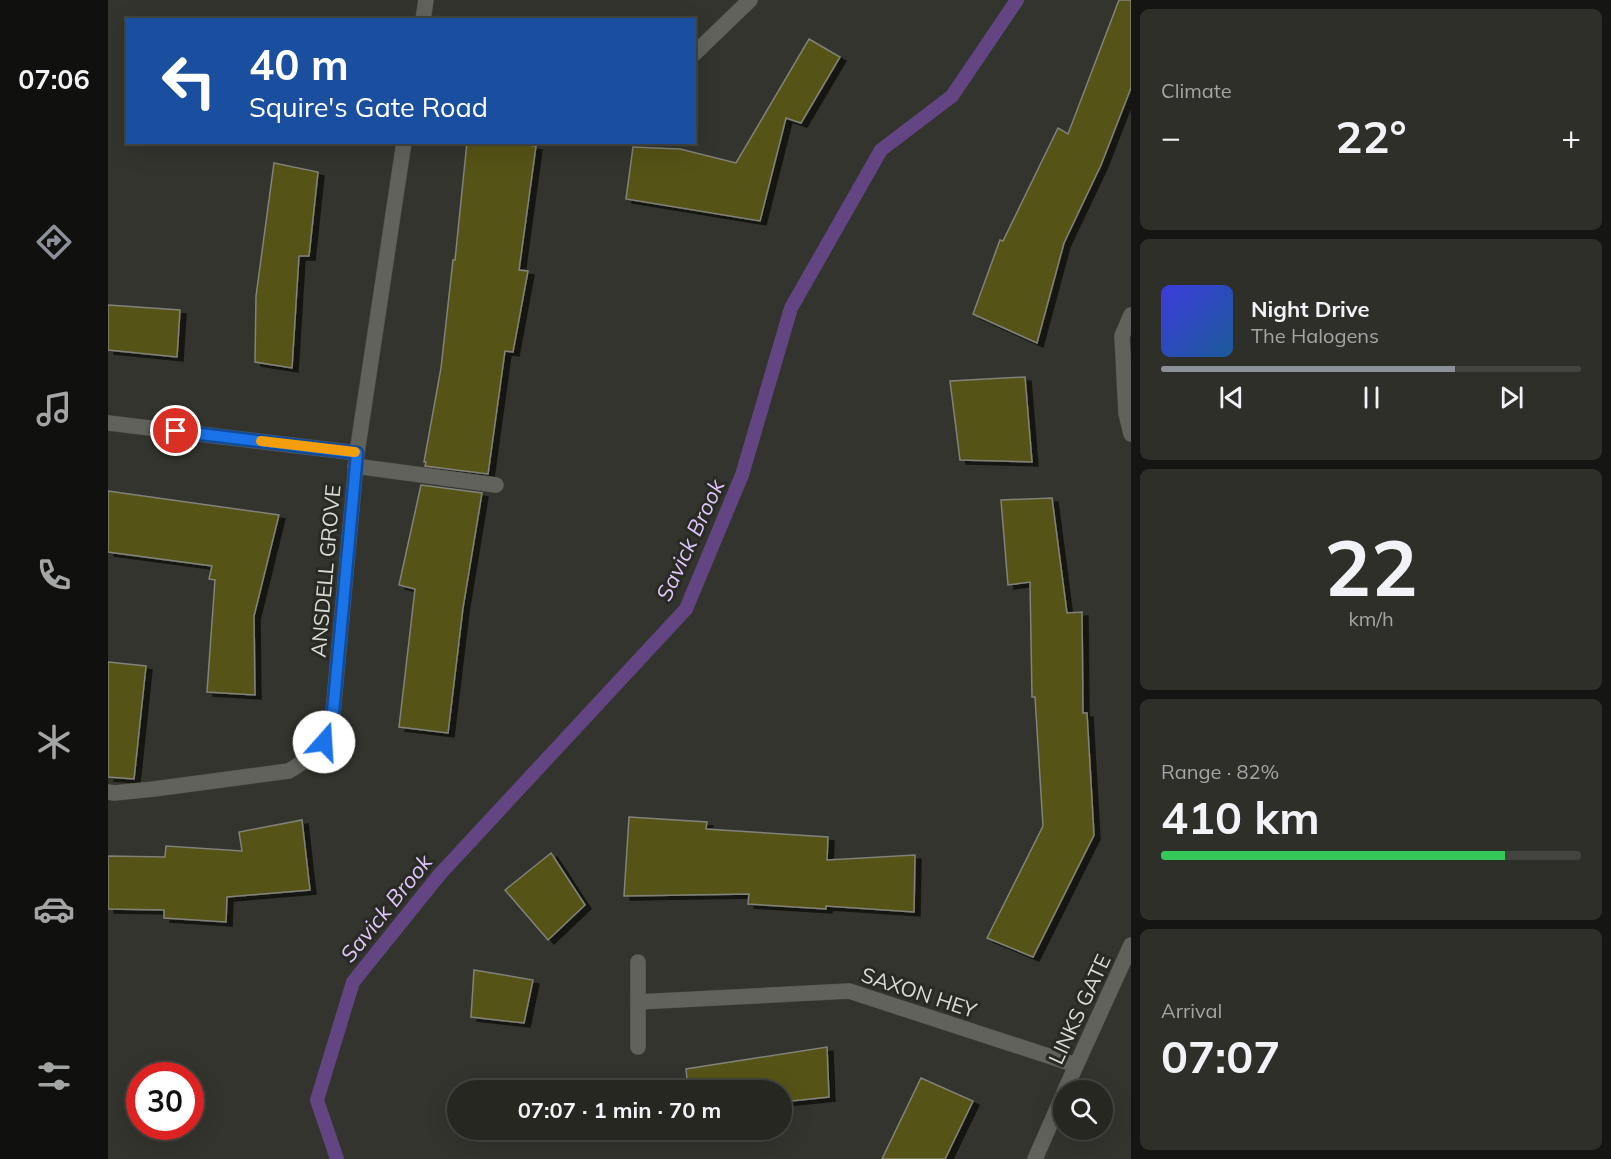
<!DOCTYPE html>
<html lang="en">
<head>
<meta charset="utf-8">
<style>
	:root { --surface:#272722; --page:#2f2f2a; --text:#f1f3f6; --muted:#a4a5a5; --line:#434440; --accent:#8c9099 }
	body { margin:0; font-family:Mulish,sans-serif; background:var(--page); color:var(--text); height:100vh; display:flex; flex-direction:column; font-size:22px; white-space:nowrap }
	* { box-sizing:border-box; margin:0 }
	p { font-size:20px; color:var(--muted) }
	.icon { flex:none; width:33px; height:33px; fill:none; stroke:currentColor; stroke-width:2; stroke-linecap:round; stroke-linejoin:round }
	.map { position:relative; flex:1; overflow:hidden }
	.side { display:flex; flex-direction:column; gap:9px; padding:9px; background:#151513; width:480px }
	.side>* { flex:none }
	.guide { position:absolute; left:18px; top:18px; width:570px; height:126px; border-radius:0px; box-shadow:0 6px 24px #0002,0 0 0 2px var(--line); background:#1a4fa0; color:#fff; overflow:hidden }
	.fabs { position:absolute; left:945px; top:1080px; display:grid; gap:12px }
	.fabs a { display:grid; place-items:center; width:60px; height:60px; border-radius:50%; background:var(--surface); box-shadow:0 6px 24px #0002,0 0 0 2px var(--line); font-size:30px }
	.speed { position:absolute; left:18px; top:1062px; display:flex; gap:12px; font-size:30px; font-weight:700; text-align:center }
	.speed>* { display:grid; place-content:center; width:78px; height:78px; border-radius:50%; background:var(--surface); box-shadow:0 6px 24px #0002,0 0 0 2px var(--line); line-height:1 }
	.speed .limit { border:9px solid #d22; background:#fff; color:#111 }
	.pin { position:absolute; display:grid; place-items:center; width:51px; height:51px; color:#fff; margin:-26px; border:3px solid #fff; border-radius:50%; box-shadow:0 2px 6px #0007 }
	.me { position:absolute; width:66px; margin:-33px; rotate:19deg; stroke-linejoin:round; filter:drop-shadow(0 0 4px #0008) }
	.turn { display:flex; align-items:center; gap:21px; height:126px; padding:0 24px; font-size:27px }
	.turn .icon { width:78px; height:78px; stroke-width:2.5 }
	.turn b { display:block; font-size:42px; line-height:51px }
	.big { font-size:45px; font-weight:700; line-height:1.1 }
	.side .tile { flex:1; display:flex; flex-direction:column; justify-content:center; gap:9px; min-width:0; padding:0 21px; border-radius:9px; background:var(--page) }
	.side .dial { align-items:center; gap:0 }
	.dial b { font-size:78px; line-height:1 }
	.song { display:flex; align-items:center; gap:18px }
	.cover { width:72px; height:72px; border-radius:9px; background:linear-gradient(135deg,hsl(240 70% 55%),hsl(210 70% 35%)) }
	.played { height:6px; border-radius:3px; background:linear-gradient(90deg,var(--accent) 70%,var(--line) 70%) }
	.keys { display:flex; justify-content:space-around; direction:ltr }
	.heat { display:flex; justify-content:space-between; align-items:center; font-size:33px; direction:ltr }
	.charge { height:9px; border-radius:4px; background:linear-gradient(90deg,#34c759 82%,var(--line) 0) }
	.trip { position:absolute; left:339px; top:1080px; width:345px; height:60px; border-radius:30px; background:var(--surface); box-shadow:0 6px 24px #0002,0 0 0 2px var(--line); font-weight:700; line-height:60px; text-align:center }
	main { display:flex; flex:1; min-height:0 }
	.tab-bar { display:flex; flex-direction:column; width:108px; justify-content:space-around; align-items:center; background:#10100e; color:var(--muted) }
	.tab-bar .icon { width:42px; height:42px }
	.tab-bar .active { color:var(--accent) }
	.tab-bar b { font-size:27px; color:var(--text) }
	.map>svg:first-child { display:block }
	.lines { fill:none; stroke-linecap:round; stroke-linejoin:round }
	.stream { stroke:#644584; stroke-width:14 }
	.building { fill:#565312; stroke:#82827b; stroke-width:1.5; filter:url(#shadow) }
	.minor-casing { stroke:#50504b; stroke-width:16 }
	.minor { stroke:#62625c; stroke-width:15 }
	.route-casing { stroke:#114b97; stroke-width:15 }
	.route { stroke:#1a73e8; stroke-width:10 }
	.slow { stroke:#f59e0b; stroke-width:10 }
	.labels { text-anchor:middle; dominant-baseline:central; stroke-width:6; stroke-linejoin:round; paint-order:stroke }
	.street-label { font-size:21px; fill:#d9d9d5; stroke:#2a2a24 }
	.water-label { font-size:22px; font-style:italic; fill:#dec5fc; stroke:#2a2a24 }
</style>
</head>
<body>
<main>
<nav class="tab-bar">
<b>07:06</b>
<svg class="icon active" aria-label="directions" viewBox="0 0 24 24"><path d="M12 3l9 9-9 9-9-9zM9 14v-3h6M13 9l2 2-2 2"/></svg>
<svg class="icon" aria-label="music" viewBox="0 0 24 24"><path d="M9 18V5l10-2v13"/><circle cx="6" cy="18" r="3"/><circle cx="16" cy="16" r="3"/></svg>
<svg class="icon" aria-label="phone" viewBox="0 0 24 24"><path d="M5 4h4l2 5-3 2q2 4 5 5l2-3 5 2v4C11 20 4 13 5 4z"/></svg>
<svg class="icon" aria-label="climate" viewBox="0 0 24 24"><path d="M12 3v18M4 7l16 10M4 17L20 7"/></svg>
<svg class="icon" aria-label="car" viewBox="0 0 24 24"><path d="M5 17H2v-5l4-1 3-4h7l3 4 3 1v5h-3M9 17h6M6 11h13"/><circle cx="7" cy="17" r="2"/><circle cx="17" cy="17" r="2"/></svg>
<svg class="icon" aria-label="filters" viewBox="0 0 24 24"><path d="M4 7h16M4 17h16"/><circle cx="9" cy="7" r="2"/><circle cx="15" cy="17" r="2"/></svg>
</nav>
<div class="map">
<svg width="1023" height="1159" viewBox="0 0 1023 1159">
	<defs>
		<filter id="shadow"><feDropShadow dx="6" dy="4" stdDeviation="0" flood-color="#0009"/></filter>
	</defs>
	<rect width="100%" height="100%" fill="#34342e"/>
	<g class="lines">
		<!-- stream -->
		<polyline class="stream" points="229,1159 209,1100 245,982 332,874 578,609 634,475 683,308 773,150 844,96 909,0"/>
	</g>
	<!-- building -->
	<g class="building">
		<polygon points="1011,0 1023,0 1023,88 993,165 956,243 929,343 865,314 892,240 895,241 950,128 960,134"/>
		<polygon points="701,39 732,57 693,123 678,118 652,221 518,199 525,147 572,149 628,163"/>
		<polygon points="359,142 395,142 428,146 411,270 420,271 405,352 397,351 380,474 317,466 318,462 316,462 333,368 345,260 347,260"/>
		<polygon points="166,163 210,172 201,256 191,256 184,368 147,362 148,296"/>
		<polygon points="0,305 72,310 69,357 0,350"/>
		<polygon points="917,377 924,462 852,460 842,381"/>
		<polygon points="313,485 374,493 355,608 340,733 291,727 307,589 291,585"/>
		<polygon points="0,491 171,515 146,616 147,695 99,692 107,580 101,579 104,566 0,552"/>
		<polygon points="944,498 959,613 974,612 975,713 979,713 986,835 925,957 879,938 935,826 927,697 924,697 922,582 900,585 893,500"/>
		<polygon points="0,662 38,666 26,779 0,777"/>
		<polygon points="521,817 599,822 598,829 720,837 719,860 807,855 806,912 718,906 718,909 640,904 641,894 516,896"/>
		<polygon points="194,820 202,890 119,897 118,922 56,918 56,910 0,909 0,856 57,857 58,846 134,851 131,832"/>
		<polygon points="443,853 477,905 440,940 397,890"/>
		<polygon points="366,970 425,980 416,1023 363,1017"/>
		<polygon points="719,1047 721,1097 674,1102 674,1090 580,1090 578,1069"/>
		<polygon points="813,1078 865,1101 837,1159 774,1159"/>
	</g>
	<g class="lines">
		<defs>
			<g id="minor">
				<polyline points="315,20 318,0"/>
				<polyline points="586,54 642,0"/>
				<polyline points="1023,315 1014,336 1018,413 1023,434"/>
				<polyline points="0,423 249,453"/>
				<polyline points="247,466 388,485"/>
				<polyline points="0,792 6,793 46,789 181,771 201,758 216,742 225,713 249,453 296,142"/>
				<polyline points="530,962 530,1047"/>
				<polyline points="530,1002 741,991 968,1065"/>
				<polyline points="957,1090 1023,945"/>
				<polyline points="927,1159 956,1093"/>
			</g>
		</defs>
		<!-- minor casing -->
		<use href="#minor" class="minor-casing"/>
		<!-- minor -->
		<use href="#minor" class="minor"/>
	</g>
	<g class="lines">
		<defs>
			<polyline id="route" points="68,431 249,453 225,713 216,742"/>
		</defs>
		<!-- route casing -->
		<use href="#route" class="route-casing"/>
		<!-- route -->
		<use href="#route" class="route"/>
		<!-- slow -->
		<polyline class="slow" points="153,441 247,452"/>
	</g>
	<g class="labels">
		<!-- street labels -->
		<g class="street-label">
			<text transform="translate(217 571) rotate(-85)">ANSDELL GROVE</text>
			<text transform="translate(811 992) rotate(18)">SAXON HEY</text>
			<text transform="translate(971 1009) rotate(-65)">LINKS GATE</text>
		</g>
		<!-- water labels -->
		<g class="water-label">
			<text transform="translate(582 540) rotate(-65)">Savick Brook</text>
			<text transform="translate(278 908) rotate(-51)">Savick Brook</text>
		</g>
	</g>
</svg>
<div class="fabs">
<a><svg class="icon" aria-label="search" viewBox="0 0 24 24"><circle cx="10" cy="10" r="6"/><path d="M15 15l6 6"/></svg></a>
</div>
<div class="speed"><div class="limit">30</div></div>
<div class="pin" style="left:68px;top:431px;background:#d93025"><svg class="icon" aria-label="arrive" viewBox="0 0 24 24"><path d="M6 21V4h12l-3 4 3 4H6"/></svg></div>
<svg class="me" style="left:216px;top:742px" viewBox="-20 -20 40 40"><circle r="19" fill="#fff"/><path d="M0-13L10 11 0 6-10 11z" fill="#1a73e8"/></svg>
<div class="trip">07:07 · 1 min · 70 m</div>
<div class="guide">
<div class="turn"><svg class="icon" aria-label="left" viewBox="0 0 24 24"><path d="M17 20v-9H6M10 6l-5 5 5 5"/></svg><div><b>40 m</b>Squire's Gate Road</div></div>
</div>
</div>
<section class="side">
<div class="tile"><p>Climate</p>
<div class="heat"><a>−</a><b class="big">22°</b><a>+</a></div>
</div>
<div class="tile">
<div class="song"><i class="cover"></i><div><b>Night Drive</b><p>The Halogens</p></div></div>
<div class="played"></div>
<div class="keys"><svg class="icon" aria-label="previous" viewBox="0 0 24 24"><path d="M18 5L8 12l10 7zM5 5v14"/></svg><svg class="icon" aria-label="pause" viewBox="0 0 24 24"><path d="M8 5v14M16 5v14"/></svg><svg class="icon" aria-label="next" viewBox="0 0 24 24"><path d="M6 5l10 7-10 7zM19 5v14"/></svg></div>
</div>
<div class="tile dial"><b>22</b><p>km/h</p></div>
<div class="tile"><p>Range · 82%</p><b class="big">410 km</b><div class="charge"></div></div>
<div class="tile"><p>Arrival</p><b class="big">07:07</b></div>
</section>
</main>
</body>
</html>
